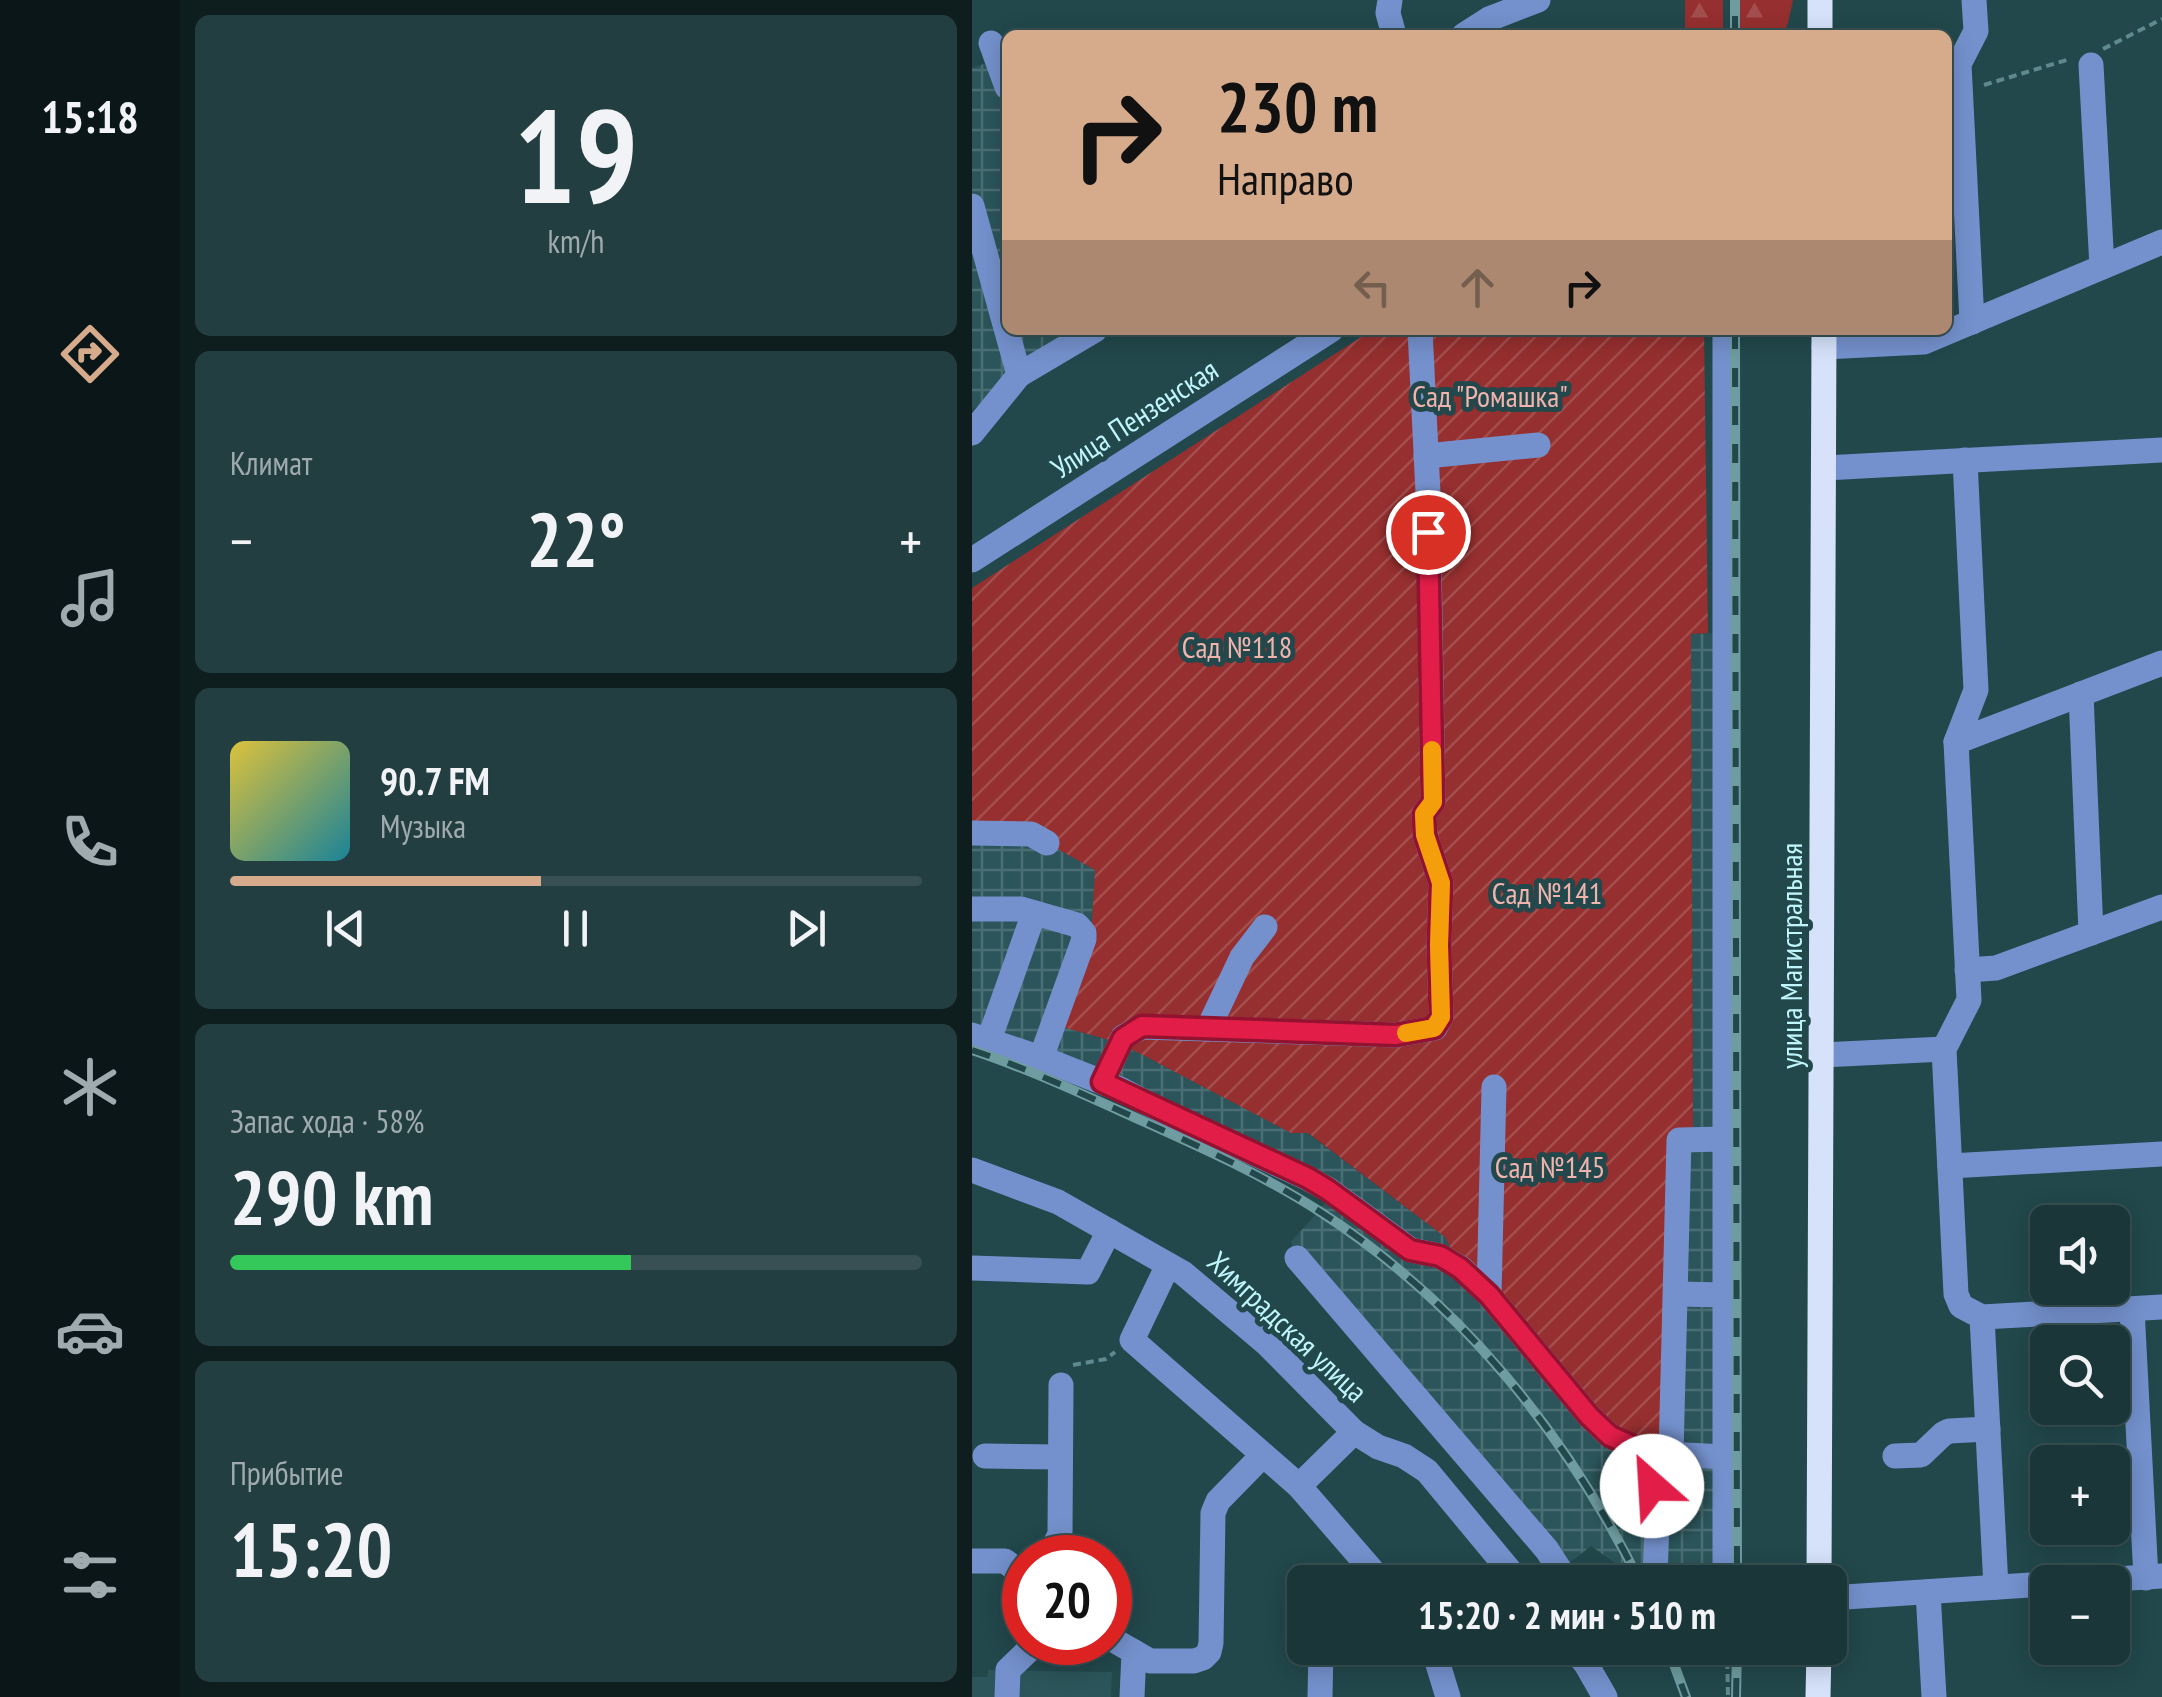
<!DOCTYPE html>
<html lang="ru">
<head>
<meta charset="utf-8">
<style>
	:root { --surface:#1a3639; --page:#233e41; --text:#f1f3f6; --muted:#9fabae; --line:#385053; --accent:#d6ab8b }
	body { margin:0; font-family:"PT Sans Narrow",sans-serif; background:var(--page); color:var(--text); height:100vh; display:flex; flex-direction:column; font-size:38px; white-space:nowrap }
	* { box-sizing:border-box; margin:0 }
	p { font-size:32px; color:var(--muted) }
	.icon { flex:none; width:55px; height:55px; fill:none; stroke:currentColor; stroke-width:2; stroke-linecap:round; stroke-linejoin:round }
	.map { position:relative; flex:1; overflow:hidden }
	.side { display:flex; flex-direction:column; gap:15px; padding:15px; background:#0e1e1f; width:792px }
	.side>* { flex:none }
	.hud { position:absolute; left:30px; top:30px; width:950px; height:305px; border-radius:15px; box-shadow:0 5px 25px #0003,0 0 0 2px var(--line); background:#d6ab8b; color:#111; overflow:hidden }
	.tools { position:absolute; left:1058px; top:1205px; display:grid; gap:20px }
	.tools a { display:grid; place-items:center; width:100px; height:100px; border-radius:15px; background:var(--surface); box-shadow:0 5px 25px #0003,0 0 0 2px var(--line); font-size:50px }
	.speed { position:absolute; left:30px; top:1535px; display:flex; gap:20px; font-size:50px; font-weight:700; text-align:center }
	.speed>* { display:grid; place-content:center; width:130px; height:130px; border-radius:50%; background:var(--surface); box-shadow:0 5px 25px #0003,0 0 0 2px var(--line); line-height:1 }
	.speed .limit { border:15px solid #d22; background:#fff; color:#111 }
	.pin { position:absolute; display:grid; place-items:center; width:85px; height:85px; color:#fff; margin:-42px; border:5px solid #fff; border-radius:50%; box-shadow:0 2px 10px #0007 }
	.me { position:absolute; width:110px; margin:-55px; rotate:334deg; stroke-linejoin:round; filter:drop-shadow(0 0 8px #0008) }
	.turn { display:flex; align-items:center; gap:35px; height:210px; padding:0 50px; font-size:45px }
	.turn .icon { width:130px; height:130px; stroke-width:2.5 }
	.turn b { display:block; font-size:70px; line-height:85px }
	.lanes { display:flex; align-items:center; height:95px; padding:0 50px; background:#0003; justify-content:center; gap:50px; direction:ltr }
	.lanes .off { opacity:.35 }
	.big { font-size:75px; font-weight:600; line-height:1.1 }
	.side .widget { flex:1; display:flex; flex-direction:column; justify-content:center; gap:15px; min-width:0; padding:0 35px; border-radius:15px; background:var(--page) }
	.side .dial { align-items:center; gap:0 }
	.dial b { font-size:130px; line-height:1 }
	.song { display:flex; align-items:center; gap:30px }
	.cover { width:120px; height:120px; border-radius:15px; background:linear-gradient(135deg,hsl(50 70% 55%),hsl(190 70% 35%)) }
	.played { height:10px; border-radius:5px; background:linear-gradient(90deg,var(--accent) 45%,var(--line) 45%) }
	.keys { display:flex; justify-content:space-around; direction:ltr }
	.heat { display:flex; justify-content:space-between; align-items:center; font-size:55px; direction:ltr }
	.charge { height:15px; border-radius:8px; background:linear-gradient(90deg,#34c759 58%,var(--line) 0) }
	.trip { position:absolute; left:315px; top:1565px; width:560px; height:100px; border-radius:15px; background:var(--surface); box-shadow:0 5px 25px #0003,0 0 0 2px var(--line); font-weight:600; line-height:100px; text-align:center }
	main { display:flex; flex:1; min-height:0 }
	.dock { display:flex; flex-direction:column; width:180px; justify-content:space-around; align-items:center; background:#0a1617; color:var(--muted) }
	.dock .icon { width:70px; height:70px }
	.dock .selected { color:var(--accent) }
	.dock b { font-size:45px; color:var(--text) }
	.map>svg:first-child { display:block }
	.built { fill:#2b555a }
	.industrial { fill:url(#industrial-grid) }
	.forest { fill:url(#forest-firs) }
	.garden { fill:url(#garden-furrows) }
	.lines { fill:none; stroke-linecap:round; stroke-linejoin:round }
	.path { stroke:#5e8a8f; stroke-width:4; stroke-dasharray:8 5; stroke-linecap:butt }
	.minor { stroke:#7491cd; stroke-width:25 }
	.major { stroke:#d5e2fa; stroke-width:25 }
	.rail-casing { stroke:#6e9ca0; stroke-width:10 }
	.rail { stroke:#22484c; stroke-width:6; stroke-dasharray:19; stroke-linecap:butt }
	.route-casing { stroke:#92132f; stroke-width:25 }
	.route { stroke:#e11d48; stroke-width:18 }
	.slow { stroke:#f59e0b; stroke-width:18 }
	.labels { text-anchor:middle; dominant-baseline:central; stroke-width:10; stroke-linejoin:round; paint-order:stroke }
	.park-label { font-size:30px; fill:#f0b3ad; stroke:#22484c }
	.street-label { font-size:30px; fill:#c0f6fb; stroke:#22484c }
</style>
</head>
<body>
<main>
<nav class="dock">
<b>15:18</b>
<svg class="icon selected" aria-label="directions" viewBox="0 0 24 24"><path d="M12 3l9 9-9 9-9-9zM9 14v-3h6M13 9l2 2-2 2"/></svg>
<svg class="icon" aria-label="music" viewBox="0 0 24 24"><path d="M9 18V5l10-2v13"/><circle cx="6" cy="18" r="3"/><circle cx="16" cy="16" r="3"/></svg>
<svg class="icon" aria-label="phone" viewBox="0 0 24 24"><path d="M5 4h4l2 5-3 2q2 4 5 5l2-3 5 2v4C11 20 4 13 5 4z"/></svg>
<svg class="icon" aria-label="climate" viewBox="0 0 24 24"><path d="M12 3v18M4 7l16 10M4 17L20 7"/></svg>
<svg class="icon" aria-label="car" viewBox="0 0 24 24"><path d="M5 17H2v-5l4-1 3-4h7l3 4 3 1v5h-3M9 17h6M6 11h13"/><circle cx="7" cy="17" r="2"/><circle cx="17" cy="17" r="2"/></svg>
<svg class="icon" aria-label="filters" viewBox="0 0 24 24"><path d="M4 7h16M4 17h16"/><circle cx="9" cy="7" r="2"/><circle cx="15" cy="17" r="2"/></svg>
</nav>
<section class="side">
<div class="widget dial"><b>19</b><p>km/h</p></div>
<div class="widget"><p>Климат</p>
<div class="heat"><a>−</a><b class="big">22°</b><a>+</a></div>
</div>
<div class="widget">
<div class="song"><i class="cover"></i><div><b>90.7 FM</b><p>Музыка</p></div></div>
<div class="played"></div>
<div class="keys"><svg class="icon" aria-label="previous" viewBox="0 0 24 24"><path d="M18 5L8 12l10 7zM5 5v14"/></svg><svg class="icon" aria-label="pause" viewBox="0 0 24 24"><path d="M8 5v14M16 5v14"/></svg><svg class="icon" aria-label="next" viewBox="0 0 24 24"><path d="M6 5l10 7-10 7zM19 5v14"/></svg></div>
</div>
<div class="widget"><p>Запас хода · 58%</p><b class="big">290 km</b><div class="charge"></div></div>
<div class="widget"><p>Прибытие</p><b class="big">15:20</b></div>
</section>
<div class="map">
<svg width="1190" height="1697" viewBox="0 0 1190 1697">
	<defs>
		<pattern id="industrial-grid" width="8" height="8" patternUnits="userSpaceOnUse" patternTransform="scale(2.5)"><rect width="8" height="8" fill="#2b555a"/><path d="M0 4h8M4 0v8" fill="none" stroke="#486e73"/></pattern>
		<pattern id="forest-firs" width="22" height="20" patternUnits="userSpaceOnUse" patternTransform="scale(2.5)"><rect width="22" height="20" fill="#962f2f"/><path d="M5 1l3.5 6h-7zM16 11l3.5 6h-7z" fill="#a34e4e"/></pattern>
		<pattern id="garden-furrows" width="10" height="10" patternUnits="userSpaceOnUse" patternTransform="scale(2.5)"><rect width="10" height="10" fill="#962f2f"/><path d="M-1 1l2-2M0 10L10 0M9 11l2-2" fill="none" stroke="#a34e4e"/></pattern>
	</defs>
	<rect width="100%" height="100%" fill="#22484c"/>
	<!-- built -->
	<polygon class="built" points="16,1670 140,1672 139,1697 0,1697 0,1677 15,1677"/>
	<!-- industrial -->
	<g class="industrial">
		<polygon points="35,56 35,330 134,330 67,373 0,409 0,68"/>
		<polygon points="753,633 753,1572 667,1580 619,1546 588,1570 325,1258 319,1242 360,1196 0,1028 0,833 59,834 123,870 119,937 87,1026 137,1040 167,1053 319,1133 335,1133 473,1237 489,1268 707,1140 721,1139 719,634"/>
	</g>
	<!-- forest -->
	<g class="forest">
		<rect x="713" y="0" width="38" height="35"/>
		<polygon points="768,0 821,0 816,23 811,35 768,35"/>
	</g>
	<!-- garden -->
	<polygon class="garden" points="400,330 732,330 736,633 719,634 721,1139 708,1140 699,1454 638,1436 489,1268 473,1237 336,1133 319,1133 167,1053 137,1040 87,1026 119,937 123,870 59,834 0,833 0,588"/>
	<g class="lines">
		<!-- path -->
		<g class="path">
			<polyline points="1131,49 1190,19"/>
			<polyline points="1012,85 1098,59"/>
			<polyline points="101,1365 134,1359 143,1352"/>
			<polyline points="755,1648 756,1697"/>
		</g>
		<!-- minor -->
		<g class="minor">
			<polyline points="418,0 416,13 422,35"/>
			<polyline points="492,35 517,19 566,0"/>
			<polyline points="19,43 35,87"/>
			<polyline points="1119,65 1130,267"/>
			<polyline points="0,206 47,375 0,433"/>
			<polyline points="1000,322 987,64 1004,31 1002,0"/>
			<polyline points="753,330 753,1582"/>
			<polyline points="852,347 952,342 1190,242"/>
			<polyline points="47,375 123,330"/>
			<polyline points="454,456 566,445"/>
			<polyline points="993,460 1004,690 984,742 997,1000 972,1049 984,1294 989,1306 1010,1317 1024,1587"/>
			<polyline points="853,468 1190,450"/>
			<polyline points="0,560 359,330"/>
			<polyline points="1109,694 1119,933"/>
			<polyline points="984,742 1190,663"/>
			<polyline points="0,833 59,834 75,843"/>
			<polyline points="0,909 49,909 105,925 112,933 112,939 69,1058"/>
			<polyline points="995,970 1024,968 1190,907"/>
			<polyline points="236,1029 270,957 293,927"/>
			<polyline points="0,1035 69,1058 150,1090 188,1110 335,1178 357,1190 439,1250 468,1256 489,1268 517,1295 617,1416 638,1436 674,1453 753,1457"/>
			<polyline points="17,1040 62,913"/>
			<polyline points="850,1055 972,1049"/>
			<polyline points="131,1082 151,1037 170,1027 424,1035 463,1028 469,1017 467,945 469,883 453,835 452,814 461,802 456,493 448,330"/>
			<polyline points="978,1166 1190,1154"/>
			<polyline points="0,1170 86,1202 211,1273 295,1344 382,1432 406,1447 432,1456 455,1471 547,1582"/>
			<polyline points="325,1258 575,1550 593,1578 591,1582"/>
			<polyline points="196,1265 160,1340 327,1486 410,1582"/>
			<polyline points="0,1268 116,1272 137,1231"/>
			<polyline points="704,1294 754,1295"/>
			<polyline points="517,1295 522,1087"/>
			<polyline points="1160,1309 1174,1578"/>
			<polyline points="1010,1317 1190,1307"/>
			<polyline points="674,1453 685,1520 683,1578"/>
			<polyline points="699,1454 707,1140 753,1139"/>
			<polyline points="13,1456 88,1457"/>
			<polyline points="923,1456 949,1455 971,1434 977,1431 1016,1429"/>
			<polyline points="327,1486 382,1432"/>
			<polyline points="61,1558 81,1548 88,1534 89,1385"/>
			<polyline points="0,1561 33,1561 52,1576"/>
			<polyline points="1097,1582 1190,1576"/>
			<polyline points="956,1592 962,1697"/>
			<polyline points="858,1598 1075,1584"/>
			<polyline points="138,1638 178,1661 222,1661 231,1658 237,1652 239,1643 241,1513 246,1501 291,1455"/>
			<polyline points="461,1648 476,1697"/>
			<polyline points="601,1648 614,1664 633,1697"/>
			<polyline points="35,1697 36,1670 65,1642"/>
			<polyline points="160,1697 162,1652"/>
			<polyline points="348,1697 349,1648"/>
		</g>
		<!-- major -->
		<g class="major">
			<polyline points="848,0 848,35"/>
			<polyline points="847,1582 852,330"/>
			<polyline points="846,1697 847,1648"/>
		</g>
		<defs>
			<g id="rail">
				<polyline points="763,35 763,0"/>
				<polyline points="763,330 765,1582"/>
				<path d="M 0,1050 C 60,1070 117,1097 175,1123 C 235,1150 295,1177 350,1213 C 489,1303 595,1435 668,1582"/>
				<polyline points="696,1648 714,1697"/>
				<polyline points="764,1697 765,1648"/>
			</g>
		</defs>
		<!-- rail casing -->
		<use href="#rail" class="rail-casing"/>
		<!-- rail -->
		<use href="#rail" class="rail"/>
	</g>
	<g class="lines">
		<defs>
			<polyline id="route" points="456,532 461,802 452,814 453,835 469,883 467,945 469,1017 462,1028 424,1035 170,1026 151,1038 130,1082 336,1178 356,1190 438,1250 468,1256 488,1268 517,1295 617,1416 638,1436 674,1452 680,1486"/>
		</defs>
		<!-- route casing -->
		<use href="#route" class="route-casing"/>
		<!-- route -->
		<use href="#route" class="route"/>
		<!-- slow -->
		<polyline class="slow" points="434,1033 462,1028 469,1017 467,945 469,883 453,835 452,814 461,802 460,750"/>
	</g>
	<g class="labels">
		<!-- park labels -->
		<g class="park-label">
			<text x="518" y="395">Сад "Ромашка"</text>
			<text x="265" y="646">Сад №118</text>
			<text x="575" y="892">Сад №141</text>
			<text x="578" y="1166">Сад №145</text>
		</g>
		<!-- street labels -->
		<g class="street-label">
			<text transform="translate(162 418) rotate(-33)">Улица Пензенская</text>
			<text transform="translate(818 956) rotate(-90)">улица Магистральная</text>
			<text transform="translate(316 1326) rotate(43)">Химградская улица</text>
		</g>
	</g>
</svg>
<div class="tools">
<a><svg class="icon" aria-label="sound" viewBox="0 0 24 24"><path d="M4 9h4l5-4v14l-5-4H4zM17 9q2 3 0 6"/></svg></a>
<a><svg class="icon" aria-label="search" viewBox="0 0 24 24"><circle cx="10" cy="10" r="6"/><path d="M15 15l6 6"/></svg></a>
<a>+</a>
<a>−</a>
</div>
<div class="speed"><div class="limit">20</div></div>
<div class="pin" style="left:456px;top:532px;background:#d93025"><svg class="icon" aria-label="arrive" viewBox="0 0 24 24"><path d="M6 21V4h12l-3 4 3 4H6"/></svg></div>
<svg class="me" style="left:680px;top:1486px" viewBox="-20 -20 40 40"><circle r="19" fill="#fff"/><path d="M0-13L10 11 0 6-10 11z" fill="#e11d48"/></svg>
<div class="trip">15:20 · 2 мин · 510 m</div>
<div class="hud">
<div class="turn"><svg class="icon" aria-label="right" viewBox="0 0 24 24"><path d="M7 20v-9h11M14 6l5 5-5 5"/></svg><div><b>230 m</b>Направо</div></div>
<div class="lanes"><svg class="icon off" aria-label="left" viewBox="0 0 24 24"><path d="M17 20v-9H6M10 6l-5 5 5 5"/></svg><svg class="icon off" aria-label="ahead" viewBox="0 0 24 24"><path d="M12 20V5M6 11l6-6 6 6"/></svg><svg class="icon" aria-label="right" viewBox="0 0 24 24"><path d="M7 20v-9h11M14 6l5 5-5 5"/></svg></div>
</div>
</div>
</main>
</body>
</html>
